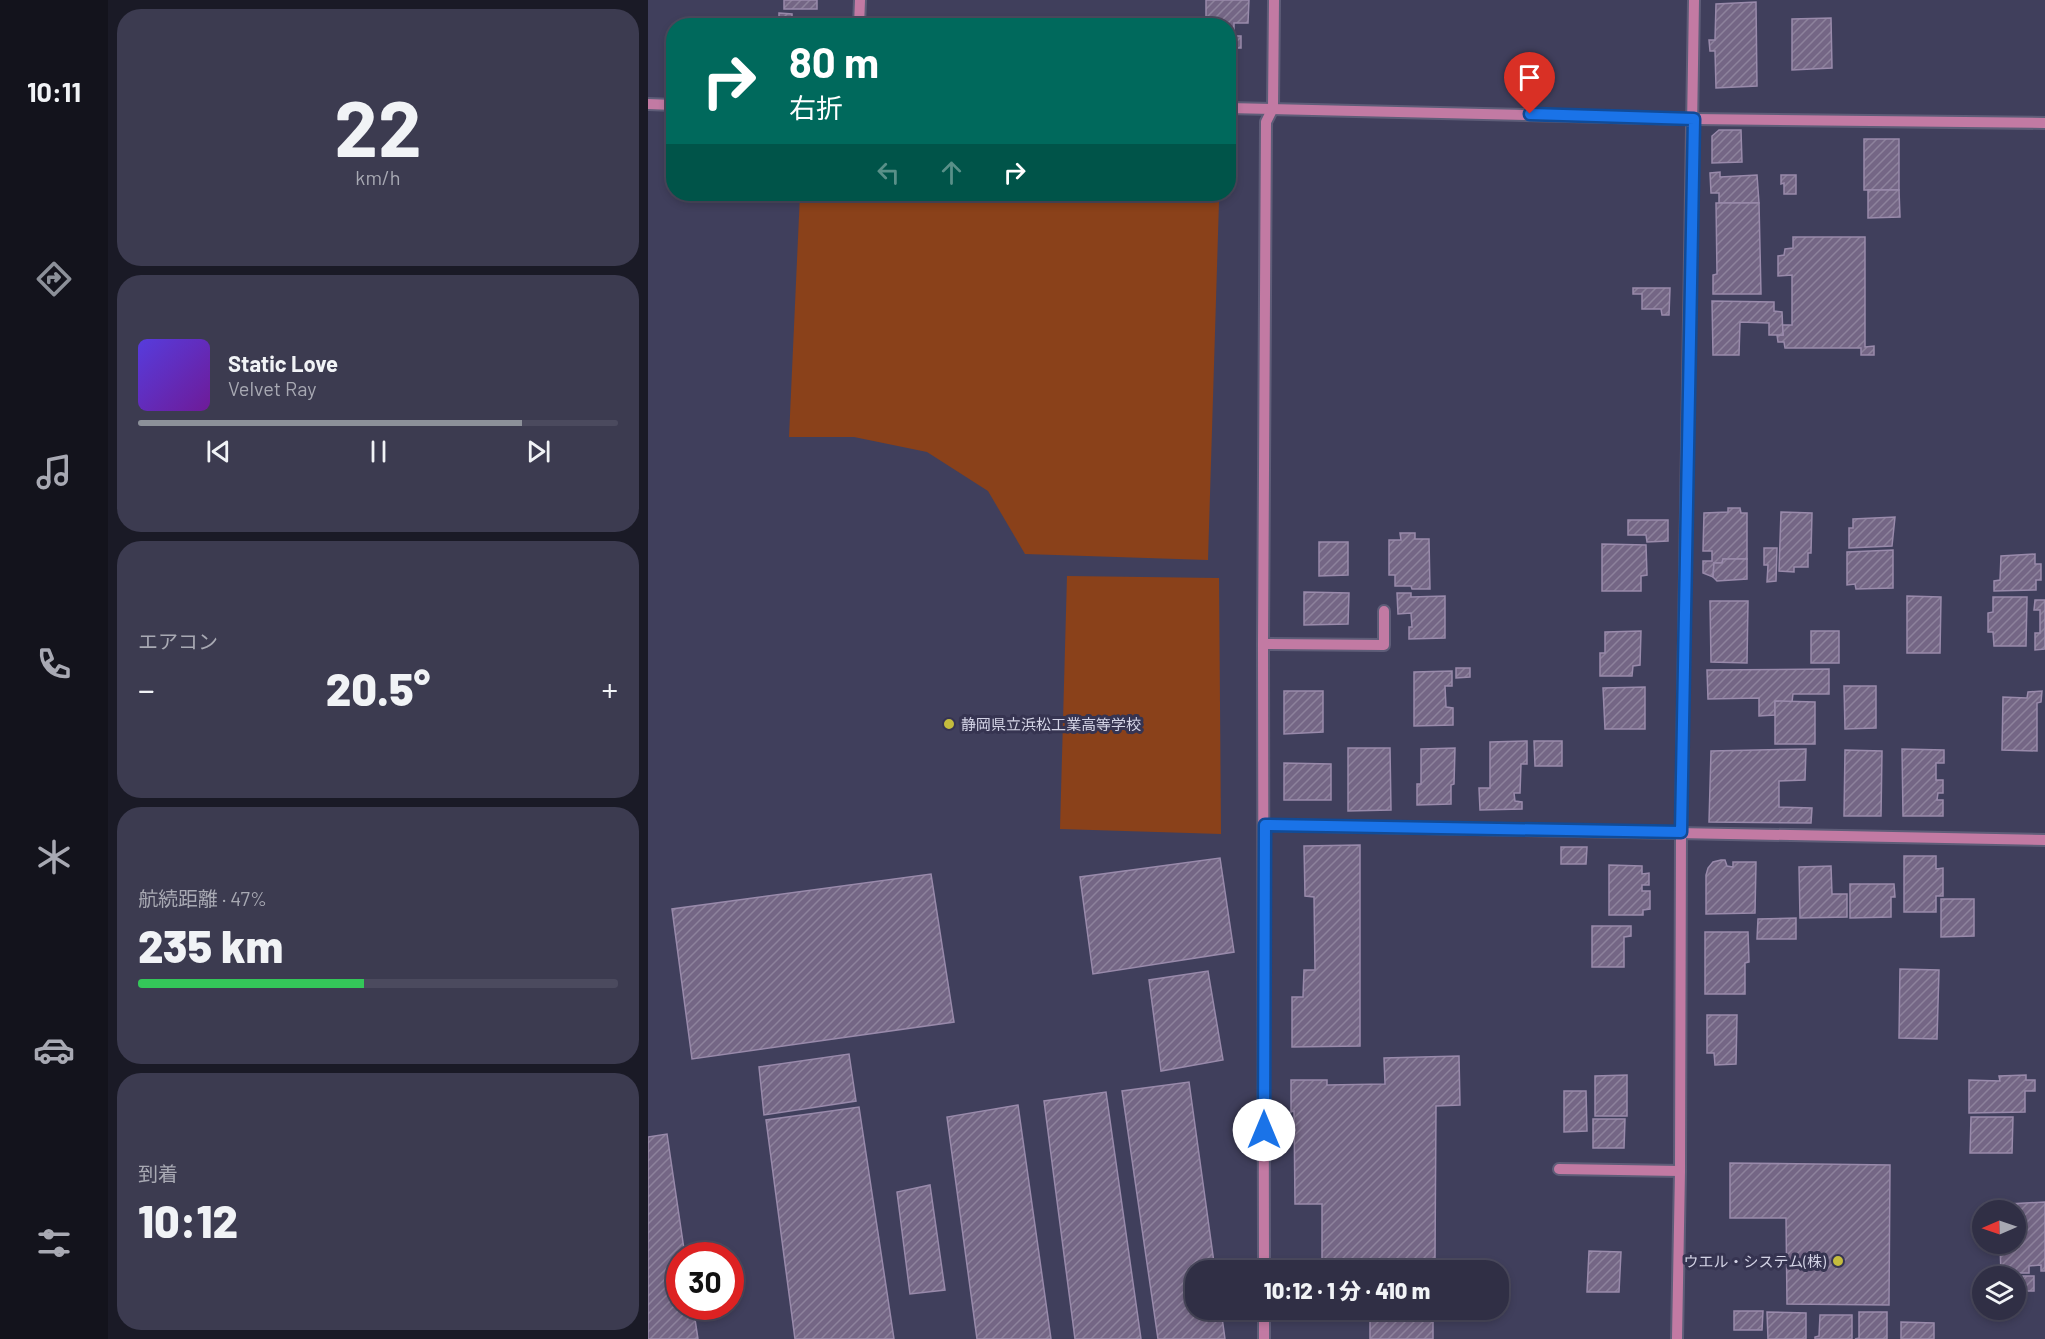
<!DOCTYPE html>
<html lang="ja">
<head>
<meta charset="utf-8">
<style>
	:root { --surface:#302f45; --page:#3c3b50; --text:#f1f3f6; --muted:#a8a9b3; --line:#4b4a5e; --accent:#8c9099 }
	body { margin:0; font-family:Barlow,"Noto Sans JP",sans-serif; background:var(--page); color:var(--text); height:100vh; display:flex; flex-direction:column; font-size:22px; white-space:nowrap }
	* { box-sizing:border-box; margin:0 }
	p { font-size:20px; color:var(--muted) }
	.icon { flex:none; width:33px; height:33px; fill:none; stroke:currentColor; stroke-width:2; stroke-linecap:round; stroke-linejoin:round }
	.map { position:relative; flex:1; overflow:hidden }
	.side { display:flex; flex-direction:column; gap:9px; padding:9px; background:#1a1a26; width:540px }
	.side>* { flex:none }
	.banner { position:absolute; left:18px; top:18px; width:570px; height:183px; border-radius:24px; box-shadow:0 3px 9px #0003,0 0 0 2px var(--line); background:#00695c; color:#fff; overflow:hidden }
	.needle { width:39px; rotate:268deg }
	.fabs { position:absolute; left:1324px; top:1200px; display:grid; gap:12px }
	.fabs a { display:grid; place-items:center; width:54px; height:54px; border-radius:50%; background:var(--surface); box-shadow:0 3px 9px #0003,0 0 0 2px var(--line); font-size:30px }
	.speed { position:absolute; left:18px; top:1242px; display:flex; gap:12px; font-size:30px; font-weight:700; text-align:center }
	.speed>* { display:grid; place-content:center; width:78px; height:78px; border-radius:50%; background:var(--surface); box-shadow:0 3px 9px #0003,0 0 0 2px var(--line); line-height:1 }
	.speed .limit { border:9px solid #d22; background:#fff; color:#111 }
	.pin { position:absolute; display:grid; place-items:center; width:51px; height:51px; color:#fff; margin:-62px -26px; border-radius:50% 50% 50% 0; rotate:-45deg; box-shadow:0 0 6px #0007 }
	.pin .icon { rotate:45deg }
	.me { position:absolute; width:66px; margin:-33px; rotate:0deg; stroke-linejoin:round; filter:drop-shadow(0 0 4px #0008) }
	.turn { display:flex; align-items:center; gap:21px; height:126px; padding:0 24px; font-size:27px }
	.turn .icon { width:78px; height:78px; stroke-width:2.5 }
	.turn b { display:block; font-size:42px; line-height:51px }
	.lanes { display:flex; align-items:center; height:57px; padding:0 24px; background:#0003; justify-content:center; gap:30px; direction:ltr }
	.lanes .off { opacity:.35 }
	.big { font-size:45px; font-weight:800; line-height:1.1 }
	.side .widget { flex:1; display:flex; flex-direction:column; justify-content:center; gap:9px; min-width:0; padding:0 21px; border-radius:24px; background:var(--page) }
	.side .dial { align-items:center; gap:0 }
	.dial b { font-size:78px; line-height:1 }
	.song { display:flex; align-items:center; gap:18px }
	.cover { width:72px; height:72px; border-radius:9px; background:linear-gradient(135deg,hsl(250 70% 55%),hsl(280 70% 35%)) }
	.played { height:6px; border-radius:3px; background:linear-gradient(90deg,var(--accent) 80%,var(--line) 80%) }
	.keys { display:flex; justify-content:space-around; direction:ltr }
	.heat { display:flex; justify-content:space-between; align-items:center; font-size:33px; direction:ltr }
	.charge { height:9px; border-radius:4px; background:linear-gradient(90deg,#34c759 47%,var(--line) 0) }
	.trip { position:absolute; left:537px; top:1260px; width:324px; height:60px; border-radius:24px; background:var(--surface); box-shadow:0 3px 9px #0003,0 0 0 2px var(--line); font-weight:800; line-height:60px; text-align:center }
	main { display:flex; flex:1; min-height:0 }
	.dock { display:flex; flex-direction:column; width:108px; justify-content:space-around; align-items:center; background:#13131c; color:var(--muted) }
	.dock .icon { width:42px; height:42px }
	.dock .on { color:var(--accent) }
	.dock b { font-size:27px; color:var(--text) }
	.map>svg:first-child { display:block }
	.pitch { fill:#8a411a }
	.building { fill:url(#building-hatch); stroke:#998aab; stroke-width:1.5 }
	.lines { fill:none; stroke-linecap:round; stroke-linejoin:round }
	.minor-casing { stroke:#5e5d78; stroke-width:14 }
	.minor { stroke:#c27aa3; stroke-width:10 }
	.route-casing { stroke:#114b97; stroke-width:15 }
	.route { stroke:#1a73e8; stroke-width:10 }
	.poi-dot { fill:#c4bc3d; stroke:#363451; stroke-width:2 }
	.labels { text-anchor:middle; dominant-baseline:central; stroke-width:6; stroke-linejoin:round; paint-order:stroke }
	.poi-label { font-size:15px; fill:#d4d4e6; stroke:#363451; text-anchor:start }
</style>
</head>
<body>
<main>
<nav class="dock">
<b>10:11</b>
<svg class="icon on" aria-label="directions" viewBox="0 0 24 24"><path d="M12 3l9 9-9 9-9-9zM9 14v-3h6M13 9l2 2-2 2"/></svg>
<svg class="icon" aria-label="music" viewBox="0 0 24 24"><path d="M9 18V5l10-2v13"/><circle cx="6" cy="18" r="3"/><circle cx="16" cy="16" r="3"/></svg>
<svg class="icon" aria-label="phone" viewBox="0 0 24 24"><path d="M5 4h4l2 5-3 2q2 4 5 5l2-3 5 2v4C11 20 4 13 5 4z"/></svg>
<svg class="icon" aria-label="climate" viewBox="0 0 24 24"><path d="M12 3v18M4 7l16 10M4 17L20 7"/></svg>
<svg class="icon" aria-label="car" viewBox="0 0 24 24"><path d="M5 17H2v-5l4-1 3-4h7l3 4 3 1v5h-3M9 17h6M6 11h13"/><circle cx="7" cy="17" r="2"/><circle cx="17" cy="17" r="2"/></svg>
<svg class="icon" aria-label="filters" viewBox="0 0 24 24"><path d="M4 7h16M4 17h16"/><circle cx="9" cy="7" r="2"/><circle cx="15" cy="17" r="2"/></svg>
</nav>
<section class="side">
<div class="widget dial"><b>22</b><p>km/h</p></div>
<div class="widget">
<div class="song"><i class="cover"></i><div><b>Static Love</b><p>Velvet Ray</p></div></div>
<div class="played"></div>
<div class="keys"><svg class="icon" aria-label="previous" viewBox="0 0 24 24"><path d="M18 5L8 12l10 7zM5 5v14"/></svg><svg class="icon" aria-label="pause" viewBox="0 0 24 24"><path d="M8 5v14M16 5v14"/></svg><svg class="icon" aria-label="next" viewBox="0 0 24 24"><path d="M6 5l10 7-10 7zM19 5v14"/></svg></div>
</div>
<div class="widget"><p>エアコン</p>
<div class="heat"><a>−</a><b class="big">20.5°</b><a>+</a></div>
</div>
<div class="widget"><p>航続距離 · 47%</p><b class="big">235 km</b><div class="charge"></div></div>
<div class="widget"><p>到着</p><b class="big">10:12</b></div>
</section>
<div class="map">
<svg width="1397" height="1339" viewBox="0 0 1397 1339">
	<defs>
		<pattern id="building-hatch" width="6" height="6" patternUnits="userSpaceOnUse" patternTransform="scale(1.5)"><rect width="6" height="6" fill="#746685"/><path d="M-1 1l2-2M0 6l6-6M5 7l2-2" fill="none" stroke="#8d829c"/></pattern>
	</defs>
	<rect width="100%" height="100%" fill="#403f5c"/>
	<!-- pitch -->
	<g class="pitch">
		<polygon points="152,194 569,194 571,202 560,560 377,554 340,491 279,452 206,437 141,437"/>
		<polygon points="419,576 571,578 573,834 412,829"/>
	</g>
	<!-- building -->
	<g class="building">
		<rect x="136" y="0" width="33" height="9"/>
		<polygon points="558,0 601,0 600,23 586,23 586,36 593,36 593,48 588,48 589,76 580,76 580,26 554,26 554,17 558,17"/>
		<polygon points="1108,2 1109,86 1068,88 1067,51 1062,51 1061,40 1067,40 1068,4"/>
		<polygon points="131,13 144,14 144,25 131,26"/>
		<polygon points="1183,18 1184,68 1144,70 1144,19"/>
		<polygon points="1071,130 1093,130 1094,162 1064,163 1064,136"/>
		<rect x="1216" y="139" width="35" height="51"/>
		<polygon points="1072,172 1072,177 1109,175 1111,203 1071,203 1071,193 1063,193 1062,173"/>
		<polygon points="1133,175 1148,175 1148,194 1136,194 1136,183 1133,184"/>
		<polygon points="1220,190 1251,190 1252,217 1220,218"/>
		<polygon points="1068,203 1111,203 1113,294 1065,294 1065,275 1069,274"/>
		<polygon points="1145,237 1217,237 1217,347 1226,346 1226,355 1213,355 1213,348 1137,348 1136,342 1130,342 1129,335 1135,335 1134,325 1144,325 1144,275 1130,276 1130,256 1136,255 1137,249 1145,248"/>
		<polygon points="985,288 1022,288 1021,315 1014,315 1013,309 994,309 994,294 985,294"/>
		<polygon points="1064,301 1126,302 1126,311 1134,312 1135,335 1121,335 1121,323 1092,322 1091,355 1065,355"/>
		<polygon points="1080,508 1092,508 1093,513 1099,513 1099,559 1075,559 1074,563 1066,563 1065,577 1055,573 1055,561 1064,561 1064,551 1055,551 1056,513 1080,512"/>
		<polygon points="1133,512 1164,513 1163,553 1160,553 1160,567 1146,567 1146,572 1131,571"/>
		<polygon points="1247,517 1244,546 1201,548 1201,528 1205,528 1205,519"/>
		<polygon points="980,520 1020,520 1020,541 999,542 998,535 980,535"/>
		<polygon points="752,533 767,533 767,539 781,539 782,589 764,589 763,586 747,586 747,575 741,575 741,540 753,540"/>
		<polygon points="671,542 700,542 700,575 671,576"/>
		<polygon points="954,544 998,545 999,575 993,576 993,591 954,591"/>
		<polygon points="1116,548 1129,548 1128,581 1119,582 1120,565 1116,565"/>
		<polygon points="1245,550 1245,588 1208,589 1207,584 1199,585 1199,552"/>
		<polygon points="1387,554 1387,564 1393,564 1393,580 1388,580 1388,590 1346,591 1346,581 1352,580 1353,556"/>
		<polygon points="1075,559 1099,559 1099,579 1069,581 1065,577 1066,563 1074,563"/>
		<polygon points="656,592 701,593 700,624 656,625"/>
		<polygon points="749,593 763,593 763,597 797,596 797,638 761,639 761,627 764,627 763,613 750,614"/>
		<polygon points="1259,596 1293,597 1292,653 1259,653"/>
		<polygon points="1345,597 1379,597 1378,646 1346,646 1345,632 1340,632 1340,613 1345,612"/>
		<polygon points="1387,600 1397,600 1397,649 1387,650 1387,633 1392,633 1392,610 1386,610"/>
		<polygon points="1062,601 1100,601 1099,663 1063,662"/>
		<polygon points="993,631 992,665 985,666 984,676 952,676 952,653 957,653 957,632"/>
		<rect x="1163" y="631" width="28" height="32"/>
		<polygon points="808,668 822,668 822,677 808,678"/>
		<polygon points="1181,669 1181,694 1145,694 1144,702 1127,701 1127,715 1111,716 1111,698 1060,699 1059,670"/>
		<polygon points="804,671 804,686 797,686 798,707 805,708 805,725 766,726 766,672"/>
		<polygon points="1196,686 1228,686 1228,728 1197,729"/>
		<polygon points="997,687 997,729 957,729 955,688"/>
		<polygon points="636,691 675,691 675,732 636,734"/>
		<polygon points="1394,691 1393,702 1389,703 1389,751 1354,750 1355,697 1379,698 1380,692"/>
		<polygon points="1127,701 1167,702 1167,744 1127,744"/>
		<polygon points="879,741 879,764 873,764 872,793 866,793 867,801 874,802 874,809 832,810 831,788 842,788 842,742"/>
		<polygon points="886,741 914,741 914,766 887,766"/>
		<polygon points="700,748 742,748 743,810 700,811"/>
		<polygon points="807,748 806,784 803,785 803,804 769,805 769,784 773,784 773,749"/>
		<polygon points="1158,749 1157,780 1131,781 1131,807 1164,808 1163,823 1061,822 1063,751"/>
		<polygon points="1254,749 1296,750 1296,763 1288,763 1288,780 1295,780 1295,793 1290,793 1289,800 1295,800 1295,816 1255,816"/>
		<polygon points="1197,750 1234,751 1233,816 1196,816"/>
		<polygon points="636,763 683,764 683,800 636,800"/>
		<polygon points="712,845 712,1046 644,1047 644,997 655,997 656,970 667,970 666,897 657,896 656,846"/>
		<polygon points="913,847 939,847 938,864 913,864"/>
		<polygon points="1256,856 1288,856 1288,869 1295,868 1295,896 1288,896 1288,912 1256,912"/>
		<polygon points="572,858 586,952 445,974 432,877"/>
		<polygon points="1073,860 1077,860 1079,866 1085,867 1085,862 1108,862 1107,913 1058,914 1058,875 1060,868 1065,862"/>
		<polygon points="961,865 994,866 994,874 1001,873 1001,885 994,885 994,891 1002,891 1002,909 995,910 995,915 961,915"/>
		<polygon points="1183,866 1184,894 1199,894 1199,917 1152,918 1151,867"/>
		<polygon points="283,874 306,1022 44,1059 24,909"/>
		<polygon points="1202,884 1246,884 1247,897 1243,897 1243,917 1202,918"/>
		<polygon points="1293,899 1326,899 1326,936 1293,937"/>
		<polygon points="1148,918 1148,939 1109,939 1110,919"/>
		<polygon points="944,926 983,926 983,936 976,937 976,967 944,967"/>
		<polygon points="1057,932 1100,932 1101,962 1097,963 1097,994 1057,994"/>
		<polygon points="1252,969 1291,970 1289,1039 1251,1038"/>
		<polygon points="560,971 575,1060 513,1071 501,980"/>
		<polygon points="1059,1015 1089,1015 1088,1064 1067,1065 1066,1053 1059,1053"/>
		<polygon points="201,1054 208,1101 116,1115 111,1067"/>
		<polygon points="811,1056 812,1105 788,1106 787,1259 674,1259 674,1204 647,1204 646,1111 643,1112 643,1080 679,1080 679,1085 737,1084 736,1058"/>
		<polygon points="979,1075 979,1116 947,1116 947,1076"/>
		<polygon points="1378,1075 1378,1080 1387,1080 1387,1091 1377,1091 1377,1112 1321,1113 1321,1080 1352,1081 1351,1076"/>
		<polygon points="541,1082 567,1270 548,1270 548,1310 573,1310 577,1339 510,1339 474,1091"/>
		<polygon points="916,1091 938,1091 939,1131 916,1132"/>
		<polygon points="458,1092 493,1339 427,1339 396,1101"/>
		<polygon points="370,1105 403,1339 329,1339 299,1117"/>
		<polygon points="211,1107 246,1339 147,1339 118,1120"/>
		<polygon points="1323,1117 1365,1117 1364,1153 1322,1153"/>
		<polygon points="945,1119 977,1119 976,1148 945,1148"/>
		<polygon points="19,1134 37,1256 32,1256 32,1306 45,1306 50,1339 0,1339 0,1137"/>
		<polygon points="1082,1163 1242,1165 1241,1305 1139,1304 1138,1218 1082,1218"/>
		<polygon points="282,1185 297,1290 262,1294 249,1192"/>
		<polygon points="1397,1202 1397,1271 1393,1271 1393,1265 1381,1266 1381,1273 1353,1273 1352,1246 1370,1245 1369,1239 1375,1239 1375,1234 1368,1234 1368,1210 1360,1210 1360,1204"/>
		<polygon points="941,1251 973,1252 971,1292 939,1292"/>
		<rect x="1375" y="1276" width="11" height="15"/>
		<rect x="722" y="1310" width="63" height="29"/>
		<polygon points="1086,1311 1115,1311 1114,1330 1086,1330"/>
		<polygon points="1119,1312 1158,1313 1158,1339 1120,1339"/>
		<polygon points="1211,1312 1239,1312 1239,1339 1207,1339 1211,1338"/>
		<polygon points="1172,1315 1204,1315 1204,1339 1167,1339 1167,1337 1171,1336"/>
		<polygon points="1253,1322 1286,1323 1286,1339 1253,1339"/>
	</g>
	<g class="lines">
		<defs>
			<g id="minor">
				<polyline points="211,26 212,0"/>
				<polyline points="0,104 26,105"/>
				<polyline points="580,108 1046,119 1397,123"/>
				<polyline points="615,644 736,645 736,611"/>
				<polyline points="617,825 1397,840"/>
				<polyline points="911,1169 1032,1171"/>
				<polyline points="616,1270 615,644 618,122 625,108 626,0"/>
				<polyline points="616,1339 616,1310"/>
				<polyline points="1029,1339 1032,1171 1033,832 1046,0"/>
			</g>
		</defs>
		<!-- minor casing -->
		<use href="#minor" class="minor-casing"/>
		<!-- minor -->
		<use href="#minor" class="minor"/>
	</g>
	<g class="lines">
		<defs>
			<polyline id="route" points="616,1130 617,825 1033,832 1046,119 882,114"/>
		</defs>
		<!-- route casing -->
		<use href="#route" class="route-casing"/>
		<!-- route -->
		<use href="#route" class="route"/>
	</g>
	<!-- markers -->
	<g class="poi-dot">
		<circle cx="301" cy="724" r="6"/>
		<circle cx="1190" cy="1261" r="6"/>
	</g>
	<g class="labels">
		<!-- poi labels -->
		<g class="poi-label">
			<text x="313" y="724">静岡県立浜松工業高等学校</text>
			<text x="1178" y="1261" text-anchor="end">ウエル・システム(株)</text>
		</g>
	</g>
</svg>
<div class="fabs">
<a><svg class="needle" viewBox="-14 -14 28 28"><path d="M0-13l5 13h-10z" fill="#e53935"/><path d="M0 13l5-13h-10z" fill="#a8a9b3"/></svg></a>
<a><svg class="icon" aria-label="layers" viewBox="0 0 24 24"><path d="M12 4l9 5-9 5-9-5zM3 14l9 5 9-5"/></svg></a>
</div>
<div class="speed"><div class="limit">30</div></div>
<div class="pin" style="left:882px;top:114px;background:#d93025"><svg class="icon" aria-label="arrive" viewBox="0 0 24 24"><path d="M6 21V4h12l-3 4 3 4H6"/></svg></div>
<svg class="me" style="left:616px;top:1130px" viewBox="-20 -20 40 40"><circle r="19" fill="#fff"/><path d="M0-13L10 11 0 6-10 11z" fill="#1a73e8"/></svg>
<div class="trip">10:12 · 1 分 · 410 m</div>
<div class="banner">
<div class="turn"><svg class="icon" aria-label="right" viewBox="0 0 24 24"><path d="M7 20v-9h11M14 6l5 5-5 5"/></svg><div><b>80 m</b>右折</div></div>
<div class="lanes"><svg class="icon off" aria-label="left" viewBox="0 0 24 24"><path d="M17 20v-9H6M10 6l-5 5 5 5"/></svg><svg class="icon off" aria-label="ahead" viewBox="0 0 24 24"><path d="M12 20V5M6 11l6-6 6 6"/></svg><svg class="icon" aria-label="right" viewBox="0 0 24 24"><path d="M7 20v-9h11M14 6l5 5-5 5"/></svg></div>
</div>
</div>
</main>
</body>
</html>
